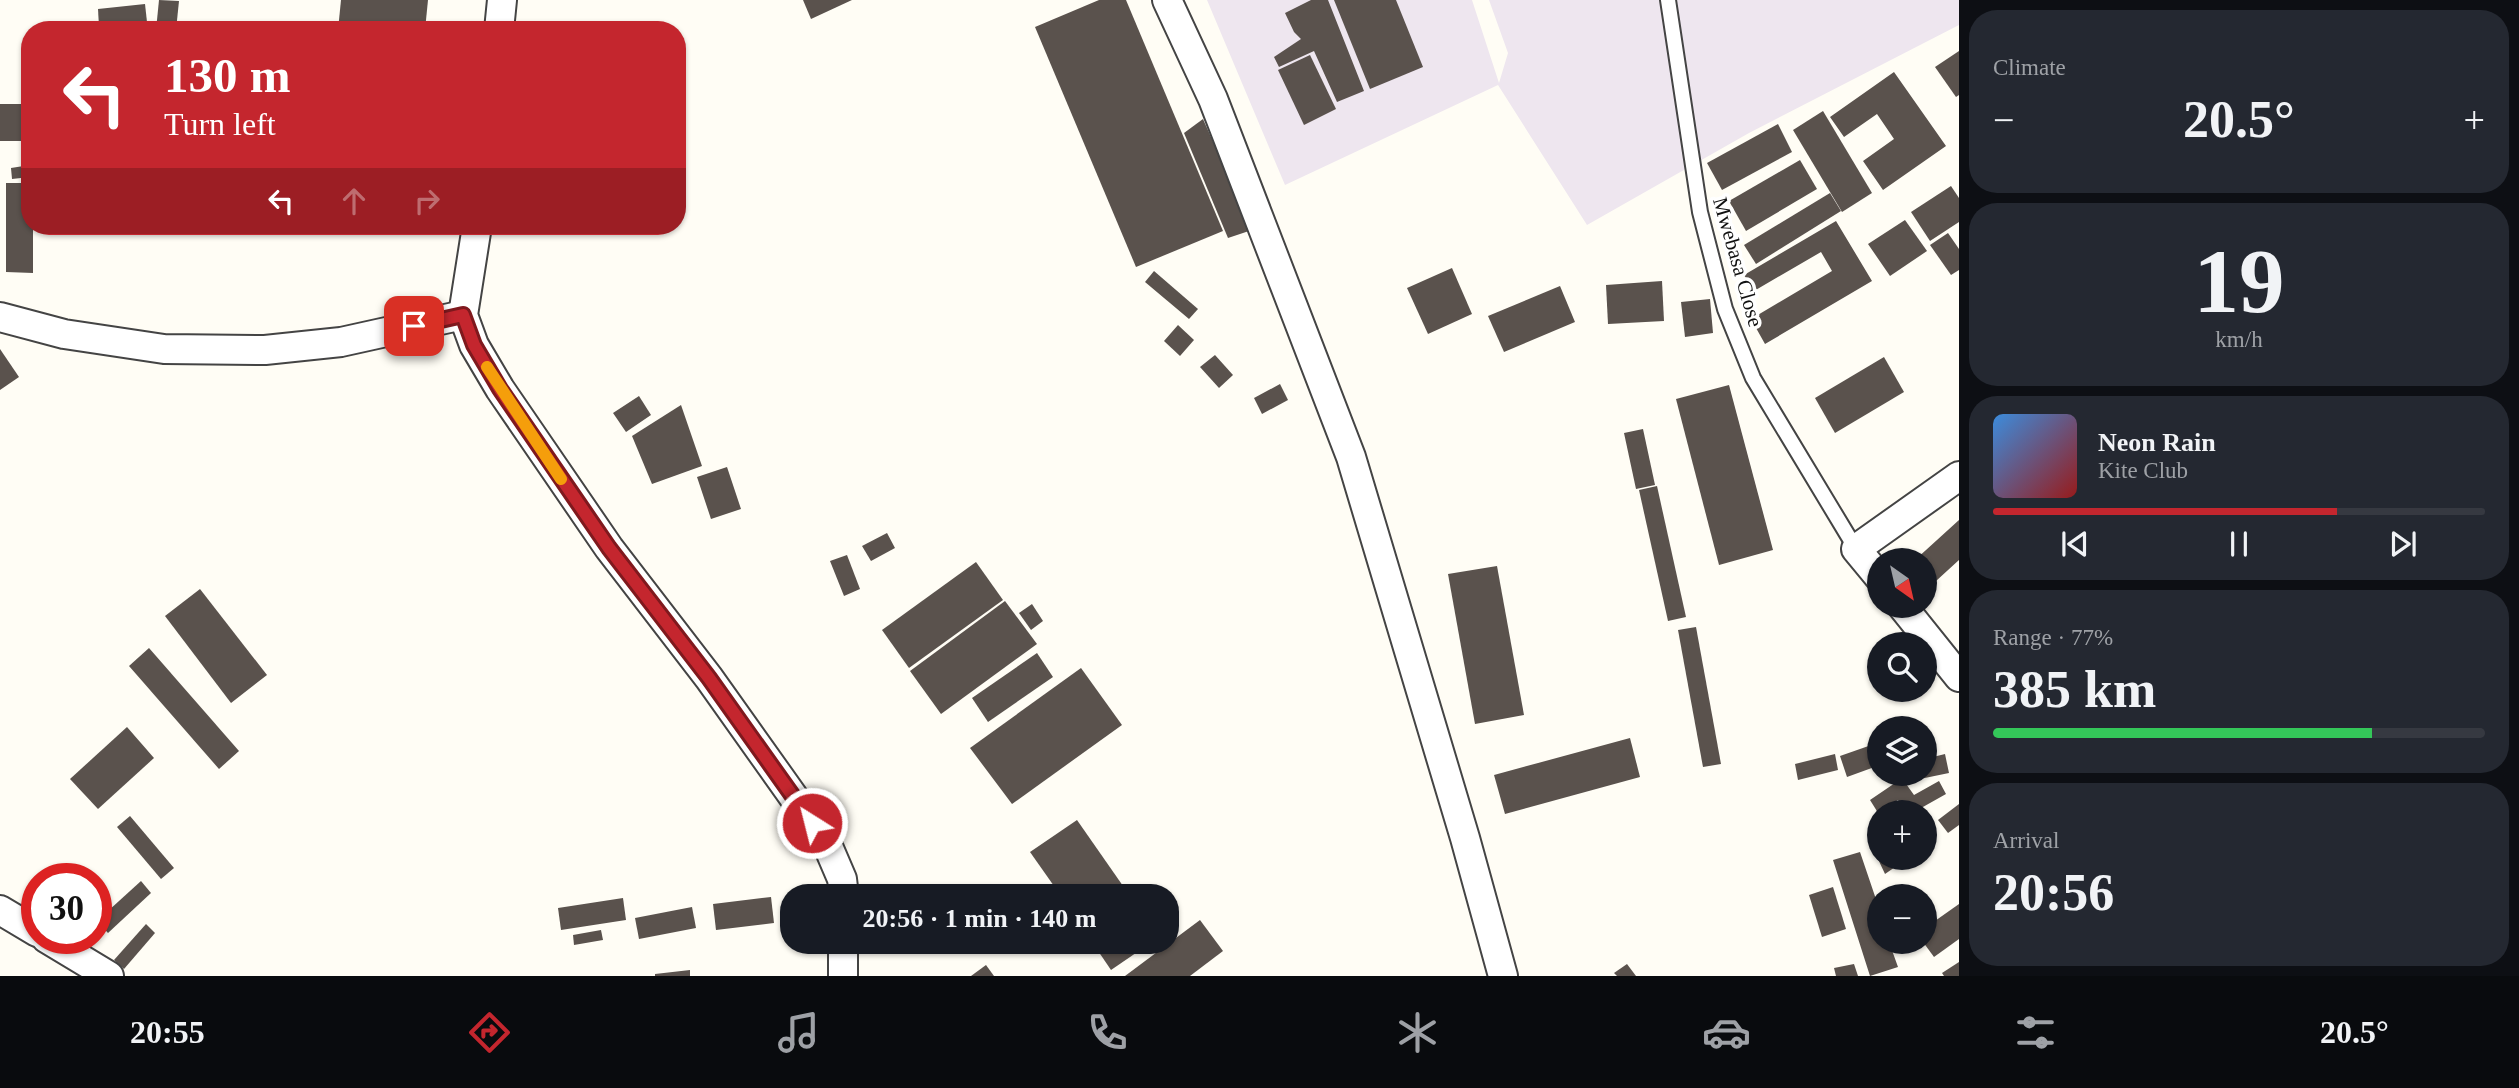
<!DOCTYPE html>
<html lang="en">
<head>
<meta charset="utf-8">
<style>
	:root { --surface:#171b24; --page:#242831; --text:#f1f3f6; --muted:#9ea1a6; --line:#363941; --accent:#c4262e }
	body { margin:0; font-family:Georgia,serif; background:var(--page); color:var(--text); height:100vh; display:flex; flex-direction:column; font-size:26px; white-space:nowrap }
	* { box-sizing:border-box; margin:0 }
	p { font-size:23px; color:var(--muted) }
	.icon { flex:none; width:38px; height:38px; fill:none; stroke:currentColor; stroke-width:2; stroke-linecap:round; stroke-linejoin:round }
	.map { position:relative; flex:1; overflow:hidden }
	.side { display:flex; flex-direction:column; gap:10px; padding:10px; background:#0d0f14; width:560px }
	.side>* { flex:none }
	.hud { position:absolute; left:21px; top:21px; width:665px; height:214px; border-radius:28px; box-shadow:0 2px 5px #0004; background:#c4262e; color:#fff; overflow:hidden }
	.needle { width:46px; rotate:146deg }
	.tools { position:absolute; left:1867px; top:548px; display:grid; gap:14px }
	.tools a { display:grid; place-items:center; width:70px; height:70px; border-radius:50%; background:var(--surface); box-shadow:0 2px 5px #0004; font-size:35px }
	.speed { position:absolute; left:21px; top:863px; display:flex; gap:14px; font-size:35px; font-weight:700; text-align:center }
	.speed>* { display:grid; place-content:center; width:91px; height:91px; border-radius:50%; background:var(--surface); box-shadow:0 2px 5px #0004; line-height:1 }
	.speed .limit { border:10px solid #d22; background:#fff; color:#111 }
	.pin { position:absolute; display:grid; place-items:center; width:60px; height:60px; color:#fff; margin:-30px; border-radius:14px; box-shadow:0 4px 10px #0006 }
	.me { position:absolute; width:77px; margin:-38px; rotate:324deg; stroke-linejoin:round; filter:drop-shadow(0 0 5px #0008) }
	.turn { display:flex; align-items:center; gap:24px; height:147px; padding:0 28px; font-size:32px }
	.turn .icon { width:91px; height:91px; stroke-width:2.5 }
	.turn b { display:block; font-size:49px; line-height:60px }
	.lanes { display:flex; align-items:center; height:66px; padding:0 28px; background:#0003; justify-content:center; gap:35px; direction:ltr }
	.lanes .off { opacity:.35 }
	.big { font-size:52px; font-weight:700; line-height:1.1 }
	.side .tile { flex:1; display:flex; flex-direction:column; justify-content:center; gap:10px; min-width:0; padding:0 24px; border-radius:28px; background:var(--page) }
	.side .dial { align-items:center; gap:0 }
	.dial b { font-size:91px; line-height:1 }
	.song { display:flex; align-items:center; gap:21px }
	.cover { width:84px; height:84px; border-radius:10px; background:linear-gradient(135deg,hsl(210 70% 55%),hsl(0 70% 35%)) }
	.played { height:7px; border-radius:4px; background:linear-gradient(90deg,var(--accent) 70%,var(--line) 70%) }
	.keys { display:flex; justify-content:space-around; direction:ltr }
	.heat { display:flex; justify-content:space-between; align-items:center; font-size:38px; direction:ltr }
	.charge { height:10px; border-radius:5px; background:linear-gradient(90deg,#34c759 77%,var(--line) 0) }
	.trip { position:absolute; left:780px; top:884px; width:399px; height:70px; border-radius:28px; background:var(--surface); box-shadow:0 2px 5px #0004; font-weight:700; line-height:70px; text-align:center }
	.menu { display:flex; height:112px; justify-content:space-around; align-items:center; background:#090b0e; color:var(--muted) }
	.menu .icon { width:49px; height:49px }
	.menu .active { color:var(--accent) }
	.menu b { font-size:32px; color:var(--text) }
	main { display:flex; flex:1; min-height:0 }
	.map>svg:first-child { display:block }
	.industrial { fill:#eee6ef }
	.building { fill:#5a524d }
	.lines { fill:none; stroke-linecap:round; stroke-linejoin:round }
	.lane-casing { stroke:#444; stroke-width:18 }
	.street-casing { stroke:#444; stroke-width:32 }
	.lane { stroke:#fff; stroke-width:14 }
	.street { stroke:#fff; stroke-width:28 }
	.route-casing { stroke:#7f191e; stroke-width:18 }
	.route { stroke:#c4262e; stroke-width:12 }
	.slow { stroke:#f59e0b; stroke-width:12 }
	.labels { text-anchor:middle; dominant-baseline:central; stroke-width:7; stroke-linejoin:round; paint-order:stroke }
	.street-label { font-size:21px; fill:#111; stroke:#fff }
</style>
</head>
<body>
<main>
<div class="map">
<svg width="1959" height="976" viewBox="0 0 1959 976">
	<rect width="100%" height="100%" fill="#fffdf5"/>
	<!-- industrial -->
	<polygon class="industrial" points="1207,0 1472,0 1499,83 1508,53 1489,0 1959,0 1959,25 1749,133 1587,225 1498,85 1285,185"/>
	<!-- building -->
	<g class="building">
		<polygon points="159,0 179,1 176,30 156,30"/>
		<polygon points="341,0 428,0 425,30 338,30"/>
		<polygon points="803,0 852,0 811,19"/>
		<polygon points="1099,0 1126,0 1223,231 1136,267 1035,27"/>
		<polygon points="1311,0 1328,0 1364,91 1337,102 1314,51 1279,67 1274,57 1301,39 1294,32 1285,13"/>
		<polygon points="1334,0 1396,0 1423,67 1370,89"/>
		<polygon points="145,4 147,22 99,27 98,9"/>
		<polygon points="1959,51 1959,95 1956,97 1935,67"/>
		<polygon points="1310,55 1336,109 1304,125 1278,70"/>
		<polygon points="1894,72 1946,146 1883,190 1863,161 1894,139 1877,114 1844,137 1830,117"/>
		<rect x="0" y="104" width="30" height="37"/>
		<polygon points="1823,111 1872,193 1842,212 1793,130"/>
		<polygon points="1203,119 1252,230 1228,238 1184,133"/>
		<polygon points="1778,124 1792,152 1722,190 1707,163"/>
		<polygon points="1800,160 1817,189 1746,231 1729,201"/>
		<polygon points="30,165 30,177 12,179 11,168"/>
		<polygon points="6,183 30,183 30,226 33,226 33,273 6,272"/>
		<polygon points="1951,186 1959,198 1959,222 1930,241 1911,212"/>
		<polygon points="1830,193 1841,211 1756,264 1744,245"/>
		<polygon points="1905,220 1927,251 1890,276 1868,244"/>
		<polygon points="1836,221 1872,281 1765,344 1751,319 1832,271 1821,252 1754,291 1744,275"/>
		<polygon points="274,226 314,226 314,235 273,234"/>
		<polygon points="1948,233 1959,249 1959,270 1951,275 1930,245"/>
		<polygon points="1452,268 1472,314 1428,334 1407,288"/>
		<polygon points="1154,271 1198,309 1189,319 1145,282"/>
		<polygon points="1662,281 1664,321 1608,324 1606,285"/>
		<polygon points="1560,286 1575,322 1504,352 1488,316"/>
		<polygon points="1710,299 1713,333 1685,337 1681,302"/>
		<polygon points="1178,325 1194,340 1180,356 1164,341"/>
		<polygon points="0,349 19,377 0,390"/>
		<polygon points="1215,355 1233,375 1219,388 1200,367"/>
		<polygon points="1884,357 1904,392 1835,433 1815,398"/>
		<polygon points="1280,384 1288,400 1262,414 1254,398"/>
		<polygon points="1729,385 1773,550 1719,565 1676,399"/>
		<polygon points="639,396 651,415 626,432 613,413"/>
		<polygon points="681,405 702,466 652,484 632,436"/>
		<polygon points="1643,429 1655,485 1636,489 1624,433"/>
		<polygon points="727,467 741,509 711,519 697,477"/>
		<polygon points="1657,486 1686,617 1668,621 1639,490"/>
		<polygon points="1959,520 1959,560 1936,581 1925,569 1925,560 1915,560"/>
		<polygon points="887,533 895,548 871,561 862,546"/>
		<polygon points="847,555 860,589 844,596 830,561"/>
		<polygon points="976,562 1003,600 909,668 882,630"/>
		<polygon points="1497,566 1524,715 1475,724 1448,574"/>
		<polygon points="200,589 267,675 231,703 165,616"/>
		<polygon points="1005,601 1037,644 941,714 910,671"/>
		<polygon points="1032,604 1043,621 1031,630 1019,613"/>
		<polygon points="1696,627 1721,764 1703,767 1678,630"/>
		<polygon points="149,648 239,751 219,769 129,666"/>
		<polygon points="1037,653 1053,677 988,722 972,698"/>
		<polygon points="1081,668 1122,725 1012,804 970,748"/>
		<polygon points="127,727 154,758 98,809 70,779"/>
		<polygon points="1630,738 1640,777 1505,814 1494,775"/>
		<polygon points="1880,742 1880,765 1847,777 1840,756"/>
		<polygon points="1835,754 1838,770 1798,780 1795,764"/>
		<polygon points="1945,754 1949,773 1915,780 1914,774 1925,774 1925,759"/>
		<polygon points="1898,781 1900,784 1904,781 1914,795 1939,781 1946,794 1914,812 1905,812 1898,800 1889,806 1893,812 1880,812 1880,816 1870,800"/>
		<polygon points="1959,804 1959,825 1948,833 1938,820"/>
		<polygon points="130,816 174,868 161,879 117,827"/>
		<polygon points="1077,820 1130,896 1061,896 1030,852"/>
		<polygon points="1860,852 1880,911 1880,942 1889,942 1898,967 1870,976 1833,860"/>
		<polygon points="1880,858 1908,858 1885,874 1878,859"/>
		<polygon points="141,881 151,893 108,933 97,921"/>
		<polygon points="1833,887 1846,929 1822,937 1809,895"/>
		<polygon points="771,897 774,923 716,930 713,904"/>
		<polygon points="623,898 626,920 561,930 558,908"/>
		<polygon points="1959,904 1959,939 1934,957 1923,942 1925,928"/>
		<polygon points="692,907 696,928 639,939 635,918"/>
		<polygon points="1200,920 1223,951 1190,976 1125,976"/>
		<polygon points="146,924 155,933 124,969 114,960"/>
		<polygon points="601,930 603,940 574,945 573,935"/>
		<polygon points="1092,942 1152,942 1111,970"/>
		<polygon points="1959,962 1959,976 1944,976 1942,973"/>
		<polygon points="1627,964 1636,976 1617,976 1614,973"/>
		<polygon points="1854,964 1858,976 1836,976 1834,968"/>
		<polygon points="986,965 994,976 971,976"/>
		<polygon points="690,970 690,976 655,976 655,974"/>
	</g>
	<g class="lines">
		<defs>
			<polyline id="lane" points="1668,0 1700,212 1725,309 1753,378 1856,549"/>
			<g id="street">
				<polyline points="1167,0 1213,99 1351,457 1465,838 1503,976"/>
				<polyline points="499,30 502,0"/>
				<polyline points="477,226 463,315 474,345 500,389 609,548 709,678 827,844 842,879 844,896"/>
				<polyline points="0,317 64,334 164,349 265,350 341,342 463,315"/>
				<polyline points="1880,578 1856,549 1959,476"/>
				<polyline points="1902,606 1959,677"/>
				<polyline points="0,910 37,932"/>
				<polyline points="46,938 109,976"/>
				<polyline points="843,976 843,942"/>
			</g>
		</defs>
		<!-- lane casing -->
		<use href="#lane" class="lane-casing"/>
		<!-- street casing -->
		<use href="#street" class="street-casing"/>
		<!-- lane -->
		<use href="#lane" class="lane"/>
		<!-- street -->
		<use href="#street" class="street"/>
	</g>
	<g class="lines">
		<defs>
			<polyline id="route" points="414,326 463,315 474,345 500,389 609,548 709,678 812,823"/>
		</defs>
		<!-- route casing -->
		<use href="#route" class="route-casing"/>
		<!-- route -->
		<use href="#route" class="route"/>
		<!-- slow -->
		<polyline class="slow" points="487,367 561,479"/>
	</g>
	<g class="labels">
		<!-- street labels -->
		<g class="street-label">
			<text transform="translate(1738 262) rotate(74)">Mwebasa Close</text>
		</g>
	</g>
</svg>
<div class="tools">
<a><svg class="needle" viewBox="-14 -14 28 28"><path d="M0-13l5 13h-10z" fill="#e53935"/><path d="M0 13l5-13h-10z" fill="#9ea1a6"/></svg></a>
<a><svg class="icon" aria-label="search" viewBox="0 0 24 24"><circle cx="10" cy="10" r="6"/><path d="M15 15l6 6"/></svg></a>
<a><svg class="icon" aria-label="layers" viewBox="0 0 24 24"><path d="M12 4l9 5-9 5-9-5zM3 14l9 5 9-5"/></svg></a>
<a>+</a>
<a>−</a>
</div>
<div class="speed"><div class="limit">30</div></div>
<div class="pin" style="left:414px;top:326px;background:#d93025"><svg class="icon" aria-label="arrive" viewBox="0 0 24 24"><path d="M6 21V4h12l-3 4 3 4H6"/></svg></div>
<svg class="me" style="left:812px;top:823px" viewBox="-20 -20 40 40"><circle r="17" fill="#c4262e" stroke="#fff" stroke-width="3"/><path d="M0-11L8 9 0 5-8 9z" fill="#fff"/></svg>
<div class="trip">20:56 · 1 min · 140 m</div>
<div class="hud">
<div class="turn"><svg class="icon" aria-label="left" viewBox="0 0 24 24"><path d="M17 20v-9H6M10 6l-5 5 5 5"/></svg><div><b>130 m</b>Turn left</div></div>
<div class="lanes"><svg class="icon" aria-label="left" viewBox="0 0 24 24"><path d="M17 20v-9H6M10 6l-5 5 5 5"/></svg><svg class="icon off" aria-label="ahead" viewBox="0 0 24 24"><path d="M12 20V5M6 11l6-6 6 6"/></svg><svg class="icon off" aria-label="right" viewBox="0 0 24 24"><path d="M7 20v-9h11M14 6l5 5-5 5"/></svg></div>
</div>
</div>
<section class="side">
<div class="tile"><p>Climate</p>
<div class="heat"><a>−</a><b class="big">20.5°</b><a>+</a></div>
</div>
<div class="tile dial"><b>19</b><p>km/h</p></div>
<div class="tile">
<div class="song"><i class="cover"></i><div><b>Neon Rain</b><p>Kite Club</p></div></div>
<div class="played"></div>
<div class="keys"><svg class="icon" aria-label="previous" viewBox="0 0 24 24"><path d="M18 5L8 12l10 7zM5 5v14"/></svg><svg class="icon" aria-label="pause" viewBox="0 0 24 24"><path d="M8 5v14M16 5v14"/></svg><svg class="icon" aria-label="next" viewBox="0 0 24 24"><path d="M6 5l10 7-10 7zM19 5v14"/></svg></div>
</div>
<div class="tile"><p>Range · 77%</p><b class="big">385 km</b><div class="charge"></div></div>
<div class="tile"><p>Arrival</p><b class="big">20:56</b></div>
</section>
</main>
<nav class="menu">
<b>20:55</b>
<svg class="icon active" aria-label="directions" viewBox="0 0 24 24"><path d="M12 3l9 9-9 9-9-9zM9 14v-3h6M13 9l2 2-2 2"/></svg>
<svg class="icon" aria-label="music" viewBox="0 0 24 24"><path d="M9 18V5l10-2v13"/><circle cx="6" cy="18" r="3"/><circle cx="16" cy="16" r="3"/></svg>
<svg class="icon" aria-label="phone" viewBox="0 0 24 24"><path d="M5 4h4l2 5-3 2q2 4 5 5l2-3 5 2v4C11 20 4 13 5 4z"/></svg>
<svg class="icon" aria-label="climate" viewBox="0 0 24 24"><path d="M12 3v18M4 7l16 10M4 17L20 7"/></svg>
<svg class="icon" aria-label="car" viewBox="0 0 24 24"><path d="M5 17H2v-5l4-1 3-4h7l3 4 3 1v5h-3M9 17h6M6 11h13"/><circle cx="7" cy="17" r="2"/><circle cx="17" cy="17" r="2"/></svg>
<svg class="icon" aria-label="filters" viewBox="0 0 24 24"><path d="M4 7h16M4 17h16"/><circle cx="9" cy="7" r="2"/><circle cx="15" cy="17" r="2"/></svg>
<b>20.5°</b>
</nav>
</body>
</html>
